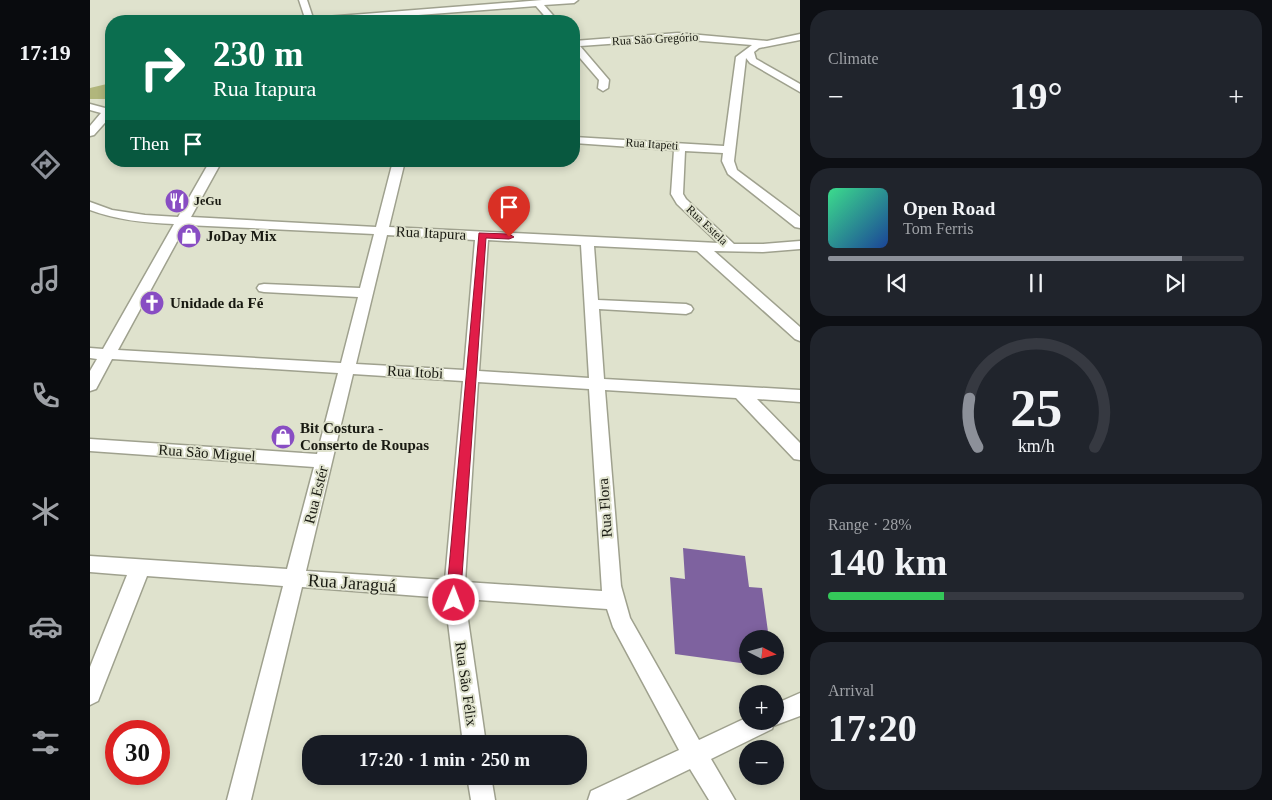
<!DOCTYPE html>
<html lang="en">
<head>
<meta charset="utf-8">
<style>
	:root { --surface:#171b24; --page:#20242c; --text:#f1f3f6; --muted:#9ea1a6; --line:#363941; --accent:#8c9099 }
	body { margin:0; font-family:Georgia,serif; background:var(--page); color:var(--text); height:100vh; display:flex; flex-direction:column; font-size:19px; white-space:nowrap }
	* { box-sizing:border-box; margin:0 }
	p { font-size:16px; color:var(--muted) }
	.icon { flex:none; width:28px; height:28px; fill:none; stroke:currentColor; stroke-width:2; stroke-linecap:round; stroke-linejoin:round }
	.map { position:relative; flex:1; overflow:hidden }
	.panel { display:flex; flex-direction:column; gap:10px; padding:10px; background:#0d0f14; width:472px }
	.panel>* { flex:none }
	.hud { position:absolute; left:15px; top:15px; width:475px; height:152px; border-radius:20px; box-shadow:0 2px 8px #0003; background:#0b6e4f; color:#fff; overflow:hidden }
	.needle { width:32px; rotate:96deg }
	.buttons { position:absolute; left:649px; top:630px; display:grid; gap:10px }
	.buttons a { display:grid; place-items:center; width:45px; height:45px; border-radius:50%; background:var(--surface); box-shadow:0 2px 8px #0003; font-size:25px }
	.speed { position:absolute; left:15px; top:720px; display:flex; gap:10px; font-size:25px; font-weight:700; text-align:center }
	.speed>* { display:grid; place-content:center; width:65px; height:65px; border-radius:50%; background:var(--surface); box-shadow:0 2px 8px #0003; line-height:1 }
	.speed .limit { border:8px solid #d22; background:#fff; color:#111 }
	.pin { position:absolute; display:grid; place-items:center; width:42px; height:42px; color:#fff; margin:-51px -21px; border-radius:50% 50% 50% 0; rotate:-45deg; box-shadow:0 0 5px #0007 }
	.pin .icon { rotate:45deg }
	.me { position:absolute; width:55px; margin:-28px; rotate:1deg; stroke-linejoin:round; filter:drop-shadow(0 0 4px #0008) }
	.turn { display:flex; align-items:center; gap:18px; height:105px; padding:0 25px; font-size:22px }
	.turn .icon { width:65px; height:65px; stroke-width:2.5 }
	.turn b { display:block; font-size:35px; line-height:42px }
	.then { display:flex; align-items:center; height:48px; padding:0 25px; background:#0003; gap:10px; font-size:19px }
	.big { font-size:38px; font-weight:800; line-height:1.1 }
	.panel .tile { flex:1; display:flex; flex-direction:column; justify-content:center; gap:8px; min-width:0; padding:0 18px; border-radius:20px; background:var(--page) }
	.panel .dial { align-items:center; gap:0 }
	.dial svg { height:130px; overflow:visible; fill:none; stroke:var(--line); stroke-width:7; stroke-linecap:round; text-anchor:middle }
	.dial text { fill:var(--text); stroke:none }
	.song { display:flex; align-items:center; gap:15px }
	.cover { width:60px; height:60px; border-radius:8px; background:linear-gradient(135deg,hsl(150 70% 55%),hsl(220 70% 35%)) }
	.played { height:5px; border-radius:2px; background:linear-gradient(90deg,var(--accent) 85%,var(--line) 85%) }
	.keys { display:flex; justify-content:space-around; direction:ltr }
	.heat { display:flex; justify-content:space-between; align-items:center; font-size:28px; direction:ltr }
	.charge { height:8px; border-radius:4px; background:linear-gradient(90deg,#34c759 28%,var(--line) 0) }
	.trip { position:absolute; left:212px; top:735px; width:285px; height:50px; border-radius:20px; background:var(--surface); box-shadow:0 2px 8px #0003; font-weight:800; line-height:50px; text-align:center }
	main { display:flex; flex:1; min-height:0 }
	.tab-bar { display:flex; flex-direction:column; width:90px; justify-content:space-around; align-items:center; background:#090b0e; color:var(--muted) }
	.tab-bar .icon { width:35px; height:35px }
	.tab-bar .active { color:var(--accent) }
	.tab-bar b { font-size:22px; color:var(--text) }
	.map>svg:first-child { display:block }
	.green { fill:#b1b67c }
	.building { fill:#7e629f }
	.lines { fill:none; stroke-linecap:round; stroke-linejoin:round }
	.minor-casing { stroke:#9fa18e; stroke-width:3 }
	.minor { fill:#fff; fill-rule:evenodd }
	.route { fill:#e11d48; stroke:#92132f }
	.labels { text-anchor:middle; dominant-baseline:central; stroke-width:4; stroke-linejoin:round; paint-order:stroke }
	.far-street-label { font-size:12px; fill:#181911; stroke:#dfe2cd }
	.far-poi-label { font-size:12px; font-weight:bold; fill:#181911; stroke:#dfe2cd; text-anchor:start }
	.street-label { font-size:15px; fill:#181911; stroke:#dfe2cd }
	.poi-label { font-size:15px; font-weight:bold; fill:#181911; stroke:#dfe2cd; text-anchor:start }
	.near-street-label { font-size:18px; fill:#181911; stroke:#dfe2cd }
</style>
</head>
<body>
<main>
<nav class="tab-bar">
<b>17:19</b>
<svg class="icon active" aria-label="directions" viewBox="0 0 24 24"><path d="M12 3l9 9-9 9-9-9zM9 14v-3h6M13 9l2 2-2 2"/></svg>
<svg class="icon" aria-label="music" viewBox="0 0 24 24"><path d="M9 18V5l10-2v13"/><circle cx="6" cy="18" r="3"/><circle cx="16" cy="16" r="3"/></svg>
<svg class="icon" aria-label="phone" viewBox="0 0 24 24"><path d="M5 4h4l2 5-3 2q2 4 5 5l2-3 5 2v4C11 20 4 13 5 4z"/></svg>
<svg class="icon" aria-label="climate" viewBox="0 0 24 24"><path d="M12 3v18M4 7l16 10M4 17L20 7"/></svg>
<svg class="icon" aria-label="car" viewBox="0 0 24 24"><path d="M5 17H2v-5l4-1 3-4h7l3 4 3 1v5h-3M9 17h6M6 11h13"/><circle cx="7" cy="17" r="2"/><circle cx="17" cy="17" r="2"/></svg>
<svg class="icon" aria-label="filters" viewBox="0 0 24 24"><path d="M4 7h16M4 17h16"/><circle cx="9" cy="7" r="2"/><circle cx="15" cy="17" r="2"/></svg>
</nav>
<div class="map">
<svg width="710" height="800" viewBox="0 0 710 800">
	<rect width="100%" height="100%" fill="#dfe2cd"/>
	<!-- green -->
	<polygon class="green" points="21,83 21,99 0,99 0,88"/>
	<!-- building -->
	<polygon class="building" points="593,548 655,556 659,587 672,588 679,639 658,639 658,664 585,654 580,577 595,579"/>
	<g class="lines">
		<defs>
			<g id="minor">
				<polygon points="209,0 217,0 223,18 452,0 488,0 484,3 454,5 468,21 459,21 446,6 250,21 216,21"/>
				<path d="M 588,33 L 677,41 L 710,34 L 710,40 L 669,48 L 664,52 L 666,59 L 710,84 L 710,92 L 660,63 L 656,58 L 644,161 L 647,170 L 710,217 L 710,228 L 705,227 L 638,174 L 632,161 L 633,153 L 595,151 L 593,194 L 596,199 L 644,244 L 673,244 L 710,241 L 710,249 L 673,252 L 624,251 L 710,327 L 710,341 L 705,339 L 607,251 L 504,246 L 508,300 L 596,304 L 601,306 L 603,309 L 601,312 L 596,314 L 509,309 L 514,379 L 710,390 L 710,402 L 667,399 L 710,443 L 710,460 L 704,459 L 646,398 L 515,390 L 531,586 L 540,618 L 609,740 L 658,717 L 658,721 L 685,721 L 685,704 L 710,693 L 710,716 L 683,726 L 682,729 L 621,759 L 645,800 L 619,800 L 600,769 L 536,800 L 498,800 L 501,791 L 589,750 L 523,627 L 517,609 L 375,599 L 396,744 L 373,744 L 355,598 L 212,587 L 161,800 L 137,800 L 193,586 L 57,576 L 8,701 L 0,705 L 0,667 L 37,575 L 0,572 L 0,556 L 197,569 L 224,467 L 0,451 L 0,439 L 227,454 L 248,373 L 22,359 L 6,389 L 0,391 L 0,371 L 7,359 L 0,358 L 0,348 L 13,349 L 84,224 C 55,223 27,220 0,210 L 0,202 L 22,210 L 55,215 L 88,217 L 120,161 L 132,161 L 101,217 L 286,227 L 303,161 L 315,161 L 299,227 L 628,243 L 587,204 L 581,194 L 584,150 L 484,143 L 484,137 L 634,146 L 646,57 L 662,45 L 588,39 L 490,46 L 519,80 L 518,88 L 513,91 L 508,88 L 509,80 L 484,51 L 484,41 ZM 96,225 L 284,234 L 270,288 L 174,284 L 169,285 L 167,288 L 169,291 L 174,292 L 268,297 L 251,363 L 28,350 ZM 297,235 L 385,240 L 374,370 L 266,364 ZM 398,240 L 491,245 L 499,378 L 389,371 ZM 263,374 L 373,381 L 355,580 L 216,571 ZM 388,382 L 499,389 L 512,591 L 375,582 Z"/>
				<polygon points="0,104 15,108 21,105 21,116 4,135 0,136 0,126 11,113 0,110"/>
				<polygon points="377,776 401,776 405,800 381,800"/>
			</g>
		</defs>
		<!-- minor casing -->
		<use href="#minor" class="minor-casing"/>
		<!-- minor -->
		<use href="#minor" class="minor"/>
	</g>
	<!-- route -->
	<polygon class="route" points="389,233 419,234 424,237 419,239 396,238 371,590 372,600 369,605 364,606 360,605 357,590"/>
	<!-- icons -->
	<defs>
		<symbol id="restaurant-disc" viewBox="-11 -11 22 22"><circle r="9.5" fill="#884dc3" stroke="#dfe2cd"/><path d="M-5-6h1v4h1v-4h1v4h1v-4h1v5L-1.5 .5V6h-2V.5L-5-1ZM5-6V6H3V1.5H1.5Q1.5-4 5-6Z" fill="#fff"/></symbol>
		<symbol id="shop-disc" viewBox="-11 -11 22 22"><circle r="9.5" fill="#884dc3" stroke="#dfe2cd"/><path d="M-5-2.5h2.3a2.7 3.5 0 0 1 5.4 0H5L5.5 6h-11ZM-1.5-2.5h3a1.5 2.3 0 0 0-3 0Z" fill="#fff"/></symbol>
		<symbol id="church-disc" viewBox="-11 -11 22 22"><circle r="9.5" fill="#884dc3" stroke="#dfe2cd"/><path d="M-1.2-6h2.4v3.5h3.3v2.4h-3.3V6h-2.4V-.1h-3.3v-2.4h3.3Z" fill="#fff"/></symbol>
	</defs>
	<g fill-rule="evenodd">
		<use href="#restaurant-disc" x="73" y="187" width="28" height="28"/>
		<use href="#shop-disc" x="85" y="222" width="28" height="28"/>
		<use href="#church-disc" x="48" y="289" width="28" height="28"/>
		<use href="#shop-disc" x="179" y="423" width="28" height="28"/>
	</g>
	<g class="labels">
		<!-- far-street labels -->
		<g class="far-street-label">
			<text transform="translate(565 39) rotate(-3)">Rua São Gregório</text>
			<text transform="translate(562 144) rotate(4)">Rua Itapeti</text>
			<text transform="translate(617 225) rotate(43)">Rua Estela</text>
		</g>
		<!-- far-poi labels -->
		<g class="far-poi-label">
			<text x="104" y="201">JeGu</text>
		</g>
		<!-- street labels -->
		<g class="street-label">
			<text transform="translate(341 233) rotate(3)">Rua Itapura</text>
			<text transform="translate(325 372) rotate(3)">Rua Itobi</text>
			<text transform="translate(117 453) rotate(4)">Rua São Miguel</text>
			<text transform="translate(226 495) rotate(-76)">Rua Estér</text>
			<text transform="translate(515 508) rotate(-94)">Rua Flora</text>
			<text transform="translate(376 684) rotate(82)">Rua São Félix</text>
		</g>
		<!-- poi labels -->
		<g class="poi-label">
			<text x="116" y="236">JoDay Mix</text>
			<text x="80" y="303">Unidade da Fé</text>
			<text x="210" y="428">Bit Costura -<tspan x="210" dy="17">Conserto de Roupas</tspan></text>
		</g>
		<!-- near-street labels -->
		<g class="near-street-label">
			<text transform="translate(262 583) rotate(4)">Rua Jaraguá</text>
		</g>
	</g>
</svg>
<div class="buttons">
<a><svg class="needle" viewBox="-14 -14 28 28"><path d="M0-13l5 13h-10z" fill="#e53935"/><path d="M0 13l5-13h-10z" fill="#9ea1a6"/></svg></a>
<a>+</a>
<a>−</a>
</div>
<div class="speed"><div class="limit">30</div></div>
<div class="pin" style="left:419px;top:237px;background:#d93025"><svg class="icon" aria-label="arrive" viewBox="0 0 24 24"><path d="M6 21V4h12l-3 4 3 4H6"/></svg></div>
<svg class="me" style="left:364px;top:600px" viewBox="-20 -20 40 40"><circle r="17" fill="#e11d48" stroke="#fff" stroke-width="3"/><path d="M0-11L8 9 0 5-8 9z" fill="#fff"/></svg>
<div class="trip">17:20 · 1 min · 250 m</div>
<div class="hud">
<div class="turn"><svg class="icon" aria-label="right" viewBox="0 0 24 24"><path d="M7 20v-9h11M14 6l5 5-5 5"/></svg><div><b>230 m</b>Rua Itapura</div></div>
<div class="then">Then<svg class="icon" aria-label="arrive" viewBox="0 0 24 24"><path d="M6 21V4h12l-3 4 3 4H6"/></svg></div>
</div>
</div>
<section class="panel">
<div class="tile"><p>Climate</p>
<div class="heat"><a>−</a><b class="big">19°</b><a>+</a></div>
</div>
<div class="tile">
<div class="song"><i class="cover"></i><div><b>Open Road</b><p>Tom Ferris</p></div></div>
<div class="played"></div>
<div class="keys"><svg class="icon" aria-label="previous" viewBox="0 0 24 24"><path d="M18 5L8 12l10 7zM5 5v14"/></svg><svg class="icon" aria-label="pause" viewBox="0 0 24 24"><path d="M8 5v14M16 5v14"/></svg><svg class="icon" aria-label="next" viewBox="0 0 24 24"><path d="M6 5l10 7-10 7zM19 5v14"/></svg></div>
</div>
<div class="tile dial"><svg viewBox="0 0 100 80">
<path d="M14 69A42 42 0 1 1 86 69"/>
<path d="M14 69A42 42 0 0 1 9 39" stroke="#8c9099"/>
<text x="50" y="56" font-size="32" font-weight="700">25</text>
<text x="50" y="72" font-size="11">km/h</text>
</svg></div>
<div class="tile"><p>Range · 28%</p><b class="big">140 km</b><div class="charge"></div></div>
<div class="tile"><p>Arrival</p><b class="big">17:20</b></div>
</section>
</main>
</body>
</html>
